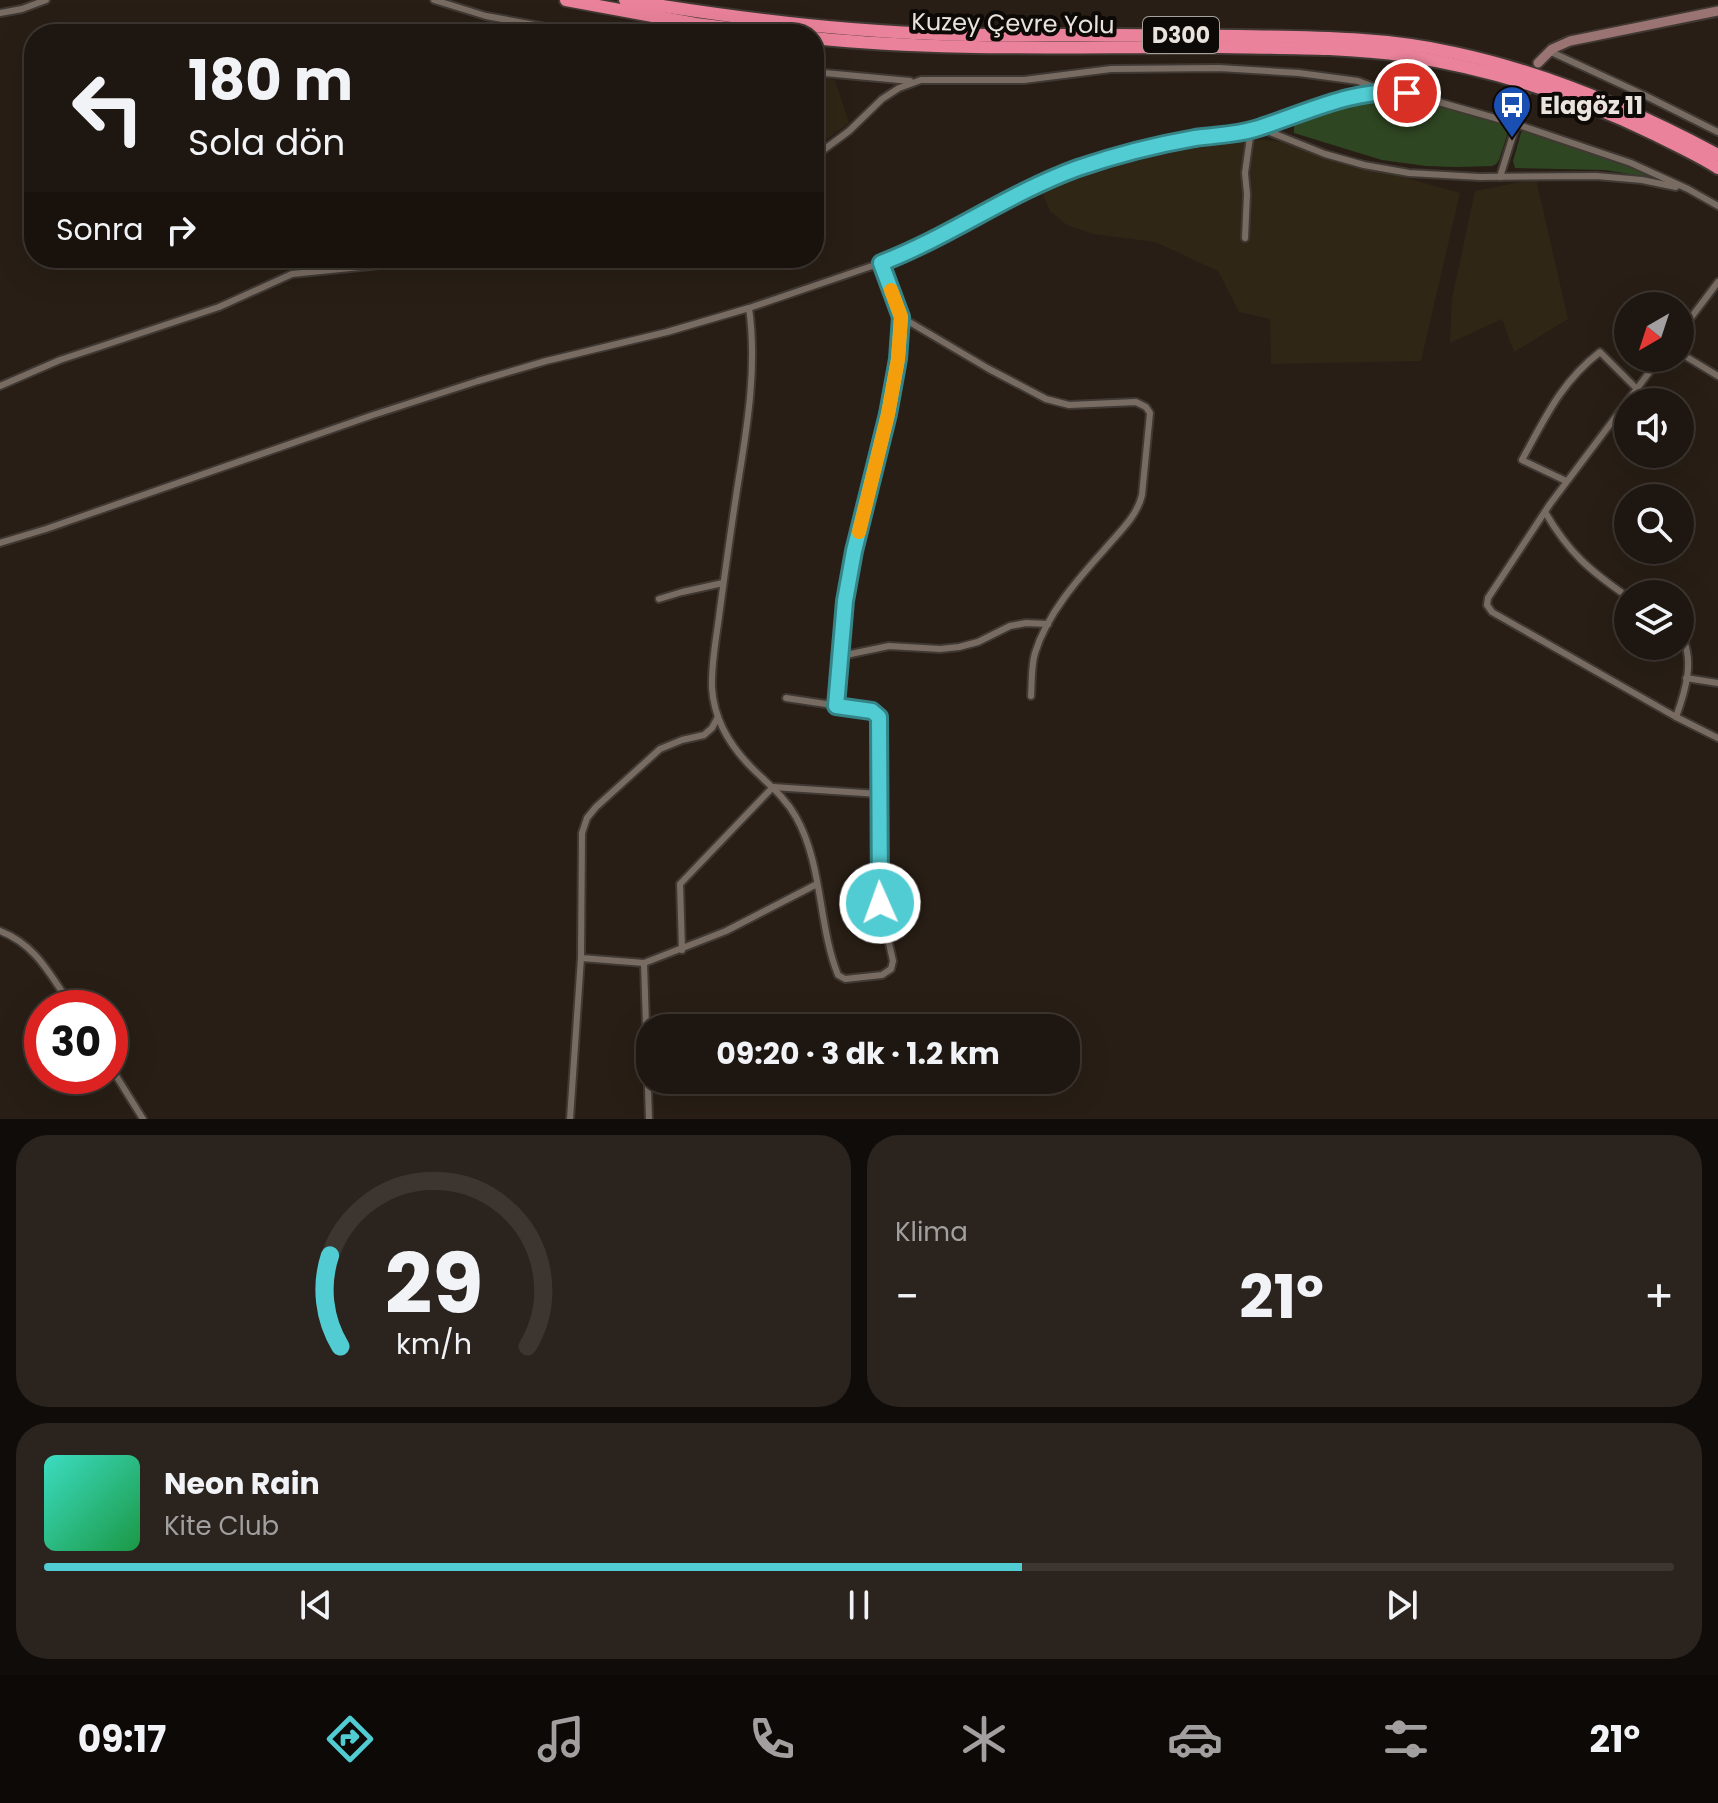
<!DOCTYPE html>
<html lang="tr">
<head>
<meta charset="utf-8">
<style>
	:root { --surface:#1e1610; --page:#2b231e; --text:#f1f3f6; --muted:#a19f9f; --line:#3c3530; --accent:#51ccd2 }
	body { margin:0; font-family:Poppins,sans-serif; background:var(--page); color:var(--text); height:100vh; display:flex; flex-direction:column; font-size:30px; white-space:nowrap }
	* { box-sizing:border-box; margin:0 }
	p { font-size:26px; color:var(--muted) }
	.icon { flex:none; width:44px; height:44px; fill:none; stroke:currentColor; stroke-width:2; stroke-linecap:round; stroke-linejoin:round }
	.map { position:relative; height:1119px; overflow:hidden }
	.drawer { display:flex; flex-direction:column; gap:16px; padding:16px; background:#100c09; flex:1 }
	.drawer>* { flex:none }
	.hud { position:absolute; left:24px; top:24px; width:800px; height:244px; border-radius:32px; box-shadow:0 8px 32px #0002,0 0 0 2px var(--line); background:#1e1610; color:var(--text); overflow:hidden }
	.needle { width:52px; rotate:219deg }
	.controls { position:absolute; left:1614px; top:292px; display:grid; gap:16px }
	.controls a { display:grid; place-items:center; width:80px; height:80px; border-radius:50%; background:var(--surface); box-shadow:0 8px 32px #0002,0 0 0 2px var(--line); font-size:40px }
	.speed { position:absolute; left:24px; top:990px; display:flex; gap:16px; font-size:40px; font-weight:700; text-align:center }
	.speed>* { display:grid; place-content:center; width:104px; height:104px; border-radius:50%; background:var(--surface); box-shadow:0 8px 32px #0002,0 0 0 2px var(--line); line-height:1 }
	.speed .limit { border:12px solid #d22; background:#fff; color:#111 }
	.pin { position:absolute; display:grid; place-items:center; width:68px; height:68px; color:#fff; margin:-34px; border:4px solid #fff; border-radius:50%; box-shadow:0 2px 8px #0007 }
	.me { position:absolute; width:88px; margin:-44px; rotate:358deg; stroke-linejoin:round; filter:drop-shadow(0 0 6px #0008) }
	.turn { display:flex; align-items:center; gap:28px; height:168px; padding:0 32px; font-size:36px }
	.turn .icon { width:104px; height:104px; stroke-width:2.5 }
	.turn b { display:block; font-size:56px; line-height:68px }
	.then { display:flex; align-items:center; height:76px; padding:0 32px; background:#0003; gap:16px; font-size:30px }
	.big { font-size:60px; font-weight:700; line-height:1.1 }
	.drawer .tile { flex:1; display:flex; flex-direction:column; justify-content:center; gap:12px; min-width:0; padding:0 28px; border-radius:32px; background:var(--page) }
	.drawer .dial { align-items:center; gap:0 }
	.dial svg { height:208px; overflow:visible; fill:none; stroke:var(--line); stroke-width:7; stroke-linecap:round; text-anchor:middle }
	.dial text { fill:var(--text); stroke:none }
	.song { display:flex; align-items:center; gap:24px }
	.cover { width:96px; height:96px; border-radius:12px; background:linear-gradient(135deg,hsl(170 70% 55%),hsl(140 70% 35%)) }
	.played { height:8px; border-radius:4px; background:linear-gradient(90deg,var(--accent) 60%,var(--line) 60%) }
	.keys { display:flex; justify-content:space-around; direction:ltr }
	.heat { display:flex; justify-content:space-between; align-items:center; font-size:44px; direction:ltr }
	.drawer .tiles { flex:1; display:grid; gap:16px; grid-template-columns:1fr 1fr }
	.tile:last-child { grid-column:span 2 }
	.trip { position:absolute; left:636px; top:1014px; width:444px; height:80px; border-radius:32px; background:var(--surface); box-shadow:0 8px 32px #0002,0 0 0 2px var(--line); font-weight:700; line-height:80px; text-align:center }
	.dock { display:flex; height:128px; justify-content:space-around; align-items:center; background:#0c0906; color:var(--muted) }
	.dock .icon { width:56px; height:56px }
	.dock .selected { color:var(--accent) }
	.dock b { font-size:36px; color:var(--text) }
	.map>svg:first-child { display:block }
	.commercial { fill:#302616 }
	.green { fill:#2f4622 }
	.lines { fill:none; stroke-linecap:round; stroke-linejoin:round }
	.secondary-tunnel { stroke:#453c33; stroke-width:9; stroke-dasharray:9 4.5; stroke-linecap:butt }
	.street-casing { stroke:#403833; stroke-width:10 }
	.secondary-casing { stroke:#403833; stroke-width:13 }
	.highway-casing { stroke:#403833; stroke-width:16 }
	.street { stroke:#786c62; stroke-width:6 }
	.secondary { stroke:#9a7373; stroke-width:9 }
	.highway { stroke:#e9829a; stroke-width:12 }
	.route-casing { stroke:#358588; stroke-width:20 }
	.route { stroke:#51ccd2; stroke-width:14 }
	.slow { stroke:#f59e0b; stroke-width:14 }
	.labels { text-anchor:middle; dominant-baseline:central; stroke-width:8; stroke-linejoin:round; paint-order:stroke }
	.shield { fill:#0d0906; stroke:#a8a29c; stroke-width:2 }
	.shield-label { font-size:22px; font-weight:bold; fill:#eae3dd }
	.street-label { font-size:24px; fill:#eae3dd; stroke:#0d0906 }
	.poi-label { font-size:24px; font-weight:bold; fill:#eae3dd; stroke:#0d0906; text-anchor:start }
</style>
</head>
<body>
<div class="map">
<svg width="1718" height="1119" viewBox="0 0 1718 1119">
	<rect width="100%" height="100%" fill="#281e15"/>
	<!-- commercial -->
	<g class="commercial">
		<polygon points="814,76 835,80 849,123 814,149"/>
		<polygon points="1237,138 1274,141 1303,147 1346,161 1460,193 1421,361 1271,364 1270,319 1239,312 1218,271 1155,242 1093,234 1067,225 1050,211 1041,191 1049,184 1129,156 1173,146"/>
		<polygon points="1536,179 1568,319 1514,352 1502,319 1450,343 1452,299 1475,191"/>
	</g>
	<!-- green -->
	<g class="green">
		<polygon points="1391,94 1419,98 1506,125 1509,129 1499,160 1496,164 1492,166 1456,167 1426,166 1382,160 1294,133 1294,126 1297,123 1365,98"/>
		<polygon points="1524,130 1629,164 1660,179 1605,170 1515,168 1513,161 1521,133"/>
	</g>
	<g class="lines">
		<!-- secondary-tunnel -->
		<polyline class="secondary-tunnel" points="1522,106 1538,63"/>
		<defs>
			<g id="street">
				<polyline points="434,0 486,16 584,34"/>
				<polyline points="0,13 22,9 46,0"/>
				<polyline points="1549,51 1644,95 1718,132"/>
				<polyline points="814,72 910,81"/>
				<polyline points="1260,128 1325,154 1364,165 1409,173 1480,177 1596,176 1642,180 1676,187"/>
				<polyline points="814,157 849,131 882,99 899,88 921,80 1024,80 1111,69 1219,68 1299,73 1358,81 1382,90"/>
				<polyline points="1500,177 1522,106"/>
				<polyline points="1245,238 1247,194 1245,173 1251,130"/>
				<path d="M 749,308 C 757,364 748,422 739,477 C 732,521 726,565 720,609 C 717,635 711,662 712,688 C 714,719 730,746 752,768 C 768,784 785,797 796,817 C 823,865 818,925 838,975 L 845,979 L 882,975 L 891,969 L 893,961 L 880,903 L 878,888 L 879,717 L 872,711 L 786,698"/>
				<path d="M 901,317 L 989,369 L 1046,399 L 1069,405 L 1136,402 L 1146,407 L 1150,413 L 1142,495 C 1137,517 1118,533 1104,550 C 1077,580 1047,614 1035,653 C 1031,666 1032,683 1031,696"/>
				<polyline points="1680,332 1718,282"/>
				<polyline points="1680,353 1718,376"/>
				<polyline points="1660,358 1550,504 1488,598 1487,605 1492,612 1676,717 1718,738"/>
				<polyline points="0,386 60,360 219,307 292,274 389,264 419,258"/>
				<path d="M 1566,481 L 1522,460 C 1545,418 1561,382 1600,352 L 1636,388"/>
				<path d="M 1545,512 C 1569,553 1589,570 1628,597"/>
				<polyline points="0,543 46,529 373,415 478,381 546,361 667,332 749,308 872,266 929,242 1017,195 1056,177 1094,163 1165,144 1251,130 1365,93 1385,91 1407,93 1516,124 1631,163 1688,189 1718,206"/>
				<polyline points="659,599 682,592 723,583"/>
				<polyline points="841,656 889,646 940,649 959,647 978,642 1010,626 1026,623 1048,624"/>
				<polyline points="1686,678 1718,683"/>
				<polyline points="836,706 845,601 854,551 888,414 898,359 901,317 881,263"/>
				<path d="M 1676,717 C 1685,692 1696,658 1680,634"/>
				<path d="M 0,931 C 37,945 51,977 73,1008"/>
				<polyline points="682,950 680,884 773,787 879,794"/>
				<polyline points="581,958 644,963"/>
				<polyline points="110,1066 143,1119"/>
				<polyline points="570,1119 581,958 582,833 587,818 596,807 660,749 682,740 704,735 712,728 718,717"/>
				<polyline points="649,1119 644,963 726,931 817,884"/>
			</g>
			<polyline id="secondary" points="1538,63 1552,49 1570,41 1718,11"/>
			<g id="highway">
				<polyline points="566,0 696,24 778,34"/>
				<path d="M 625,0 C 747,20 868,35 991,35 C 1074,35 1156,35 1239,36 C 1311,37 1384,37 1455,53 C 1548,73 1634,110 1718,155"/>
				<path d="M 814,38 C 948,52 1084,46 1219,47 C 1282,48 1345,47 1407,56 C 1493,69 1575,96 1654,134 C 1675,145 1698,155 1718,168"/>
			</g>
		</defs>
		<!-- street casing -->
		<use href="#street" class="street-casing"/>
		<!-- secondary casing -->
		<use href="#secondary" class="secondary-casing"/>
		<!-- highway casing -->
		<use href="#highway" class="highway-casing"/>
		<!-- street -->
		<use href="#street" class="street"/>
		<!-- secondary -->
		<use href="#secondary" class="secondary"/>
		<!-- highway -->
		<use href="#highway" class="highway"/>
	</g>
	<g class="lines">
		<defs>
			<path id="route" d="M 880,903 L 879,717 L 872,711 L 836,706 L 845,601 L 854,551 L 888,414 L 898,359 L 901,317 L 881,263 C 949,237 1009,193 1078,168 C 1116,155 1155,145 1195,138 C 1215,135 1236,135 1255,129 C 1304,114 1354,87 1407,93"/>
		</defs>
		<!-- route casing -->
		<use href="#route" class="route-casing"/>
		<!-- route -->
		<use href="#route" class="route"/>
		<!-- slow -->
		<polyline class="slow" points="859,532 888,414 898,359 901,317 891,290"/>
	</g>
	<!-- icons -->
	<defs>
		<symbol id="bus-pin" viewBox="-11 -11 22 30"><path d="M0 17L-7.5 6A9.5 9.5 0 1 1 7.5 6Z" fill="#1a4fb4" stroke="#0d0906"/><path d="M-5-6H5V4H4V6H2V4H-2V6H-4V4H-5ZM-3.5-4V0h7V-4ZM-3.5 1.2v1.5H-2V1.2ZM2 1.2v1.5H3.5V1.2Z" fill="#fff"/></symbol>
	</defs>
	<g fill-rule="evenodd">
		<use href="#bus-pin" x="1490" y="83" width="44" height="60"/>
	</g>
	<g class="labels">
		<!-- shield labels -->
		<rect class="shield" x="1143" y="17" width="76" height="36" rx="6"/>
		<g class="shield-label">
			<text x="1181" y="35">D300</text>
		</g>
		<!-- street labels -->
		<g class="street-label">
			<text transform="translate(1013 23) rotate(1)">Kuzey Çevre Yolu</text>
		</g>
		<!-- poi labels -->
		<g class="poi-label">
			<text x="1540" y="105">Elagöz 11</text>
		</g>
	</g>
</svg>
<div class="controls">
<a><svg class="needle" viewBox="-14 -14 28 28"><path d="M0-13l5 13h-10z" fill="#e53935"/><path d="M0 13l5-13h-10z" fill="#a19f9f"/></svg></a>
<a><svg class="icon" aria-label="sound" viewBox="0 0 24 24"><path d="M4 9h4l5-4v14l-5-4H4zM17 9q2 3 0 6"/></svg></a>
<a><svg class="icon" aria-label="search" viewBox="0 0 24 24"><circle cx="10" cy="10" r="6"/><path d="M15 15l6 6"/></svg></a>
<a><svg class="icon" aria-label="layers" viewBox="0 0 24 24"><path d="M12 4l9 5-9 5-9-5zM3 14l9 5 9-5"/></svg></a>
</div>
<div class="speed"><div class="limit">30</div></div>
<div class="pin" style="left:1407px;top:93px;background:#d93025"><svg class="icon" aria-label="arrive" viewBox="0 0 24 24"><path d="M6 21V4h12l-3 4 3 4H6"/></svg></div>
<svg class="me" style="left:880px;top:903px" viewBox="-20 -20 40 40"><circle r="17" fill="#51ccd2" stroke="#fff" stroke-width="3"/><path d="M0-11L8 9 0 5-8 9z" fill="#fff"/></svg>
<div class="trip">09:20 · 3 dk · 1.2 km</div>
<div class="hud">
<div class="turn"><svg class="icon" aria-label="left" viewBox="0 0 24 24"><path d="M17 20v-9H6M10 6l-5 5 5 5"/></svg><div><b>180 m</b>Sola dön</div></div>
<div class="then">Sonra<svg class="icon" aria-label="right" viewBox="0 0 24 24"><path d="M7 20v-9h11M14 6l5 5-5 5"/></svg></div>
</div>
</div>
<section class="drawer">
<div class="tiles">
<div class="tile dial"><svg viewBox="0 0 100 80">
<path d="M14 69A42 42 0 1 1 86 69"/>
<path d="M14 69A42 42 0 0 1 10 34" stroke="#51ccd2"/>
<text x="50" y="56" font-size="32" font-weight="700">29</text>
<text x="50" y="72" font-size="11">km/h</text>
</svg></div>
<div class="tile"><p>Klima</p>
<div class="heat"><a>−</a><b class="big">21°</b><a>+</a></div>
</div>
<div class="tile">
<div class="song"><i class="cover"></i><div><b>Neon Rain</b><p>Kite Club</p></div></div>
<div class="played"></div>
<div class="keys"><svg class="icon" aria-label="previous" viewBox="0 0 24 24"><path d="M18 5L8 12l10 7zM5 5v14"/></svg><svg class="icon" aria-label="pause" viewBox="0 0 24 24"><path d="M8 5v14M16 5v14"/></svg><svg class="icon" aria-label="next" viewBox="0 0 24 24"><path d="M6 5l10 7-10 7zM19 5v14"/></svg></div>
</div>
</div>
</section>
<nav class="dock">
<b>09:17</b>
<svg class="icon selected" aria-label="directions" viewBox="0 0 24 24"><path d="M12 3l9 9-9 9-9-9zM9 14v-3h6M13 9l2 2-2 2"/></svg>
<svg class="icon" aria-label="music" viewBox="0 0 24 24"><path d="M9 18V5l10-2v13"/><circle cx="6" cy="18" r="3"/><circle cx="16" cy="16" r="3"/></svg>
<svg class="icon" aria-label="phone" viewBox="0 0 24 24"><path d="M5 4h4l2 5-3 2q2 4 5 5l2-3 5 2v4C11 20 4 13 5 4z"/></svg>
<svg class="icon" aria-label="climate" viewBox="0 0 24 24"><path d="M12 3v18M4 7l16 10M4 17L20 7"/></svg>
<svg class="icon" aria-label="car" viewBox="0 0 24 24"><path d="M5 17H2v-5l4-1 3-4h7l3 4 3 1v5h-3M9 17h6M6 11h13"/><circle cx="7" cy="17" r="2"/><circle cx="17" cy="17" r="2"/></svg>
<svg class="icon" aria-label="filters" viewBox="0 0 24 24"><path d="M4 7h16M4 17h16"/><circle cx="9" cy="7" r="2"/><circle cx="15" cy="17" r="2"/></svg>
<b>21°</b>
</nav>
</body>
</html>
